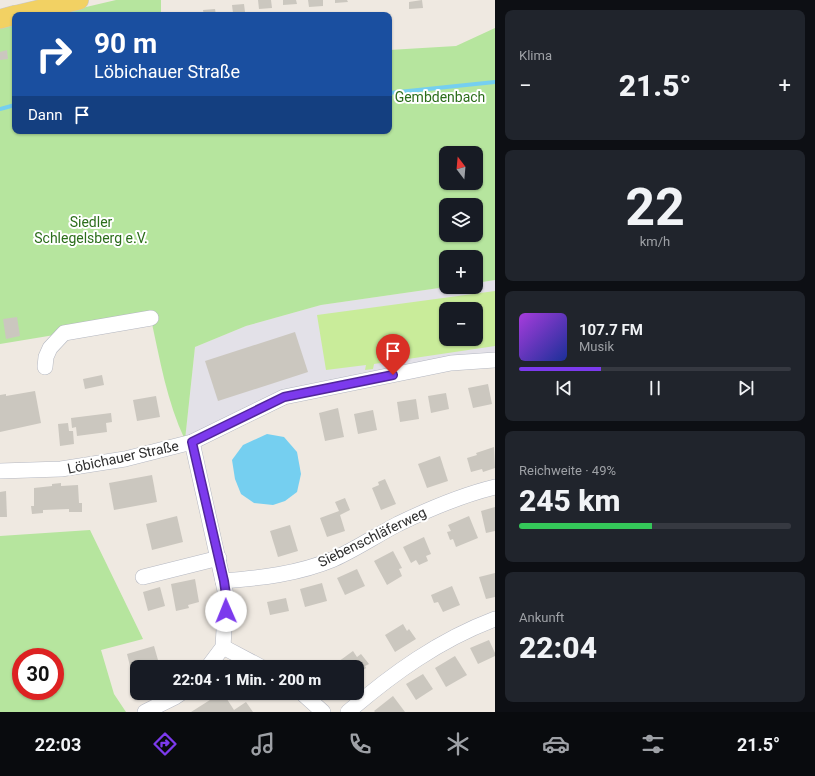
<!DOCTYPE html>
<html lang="de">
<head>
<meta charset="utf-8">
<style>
	:root { --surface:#171b24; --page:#20242c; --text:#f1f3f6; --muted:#9ea1a6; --line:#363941; --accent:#7c3aed }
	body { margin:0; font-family:Roboto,sans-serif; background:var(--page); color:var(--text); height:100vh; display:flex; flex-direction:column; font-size:15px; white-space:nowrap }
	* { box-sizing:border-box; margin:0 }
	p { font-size:13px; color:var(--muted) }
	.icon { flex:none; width:22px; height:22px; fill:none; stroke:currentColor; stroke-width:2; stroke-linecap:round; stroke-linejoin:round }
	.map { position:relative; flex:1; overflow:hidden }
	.sheet { display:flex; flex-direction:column; gap:10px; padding:10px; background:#0d0f14; width:320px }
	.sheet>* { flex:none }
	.banner { position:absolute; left:12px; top:12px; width:380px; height:122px; border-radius:8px; box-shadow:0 1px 3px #0004; background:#1a4fa0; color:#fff; overflow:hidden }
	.needle { width:26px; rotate:344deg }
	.controls { position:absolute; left:439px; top:146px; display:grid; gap:8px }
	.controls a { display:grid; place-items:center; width:44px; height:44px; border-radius:8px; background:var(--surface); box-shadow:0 1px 3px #0004; font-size:20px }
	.speed { position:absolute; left:12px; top:648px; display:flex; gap:8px; font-size:20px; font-weight:700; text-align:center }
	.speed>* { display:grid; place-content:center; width:52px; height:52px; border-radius:50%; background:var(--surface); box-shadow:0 1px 3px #0004; line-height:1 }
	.speed .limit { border:6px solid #d22; background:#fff; color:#111 }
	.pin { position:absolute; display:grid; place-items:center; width:34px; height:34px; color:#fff; margin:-41px -17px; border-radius:50% 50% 50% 0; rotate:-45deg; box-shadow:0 0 4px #0007 }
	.pin .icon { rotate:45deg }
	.me { position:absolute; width:44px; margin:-22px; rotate:359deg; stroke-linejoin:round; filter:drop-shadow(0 0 3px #0008) }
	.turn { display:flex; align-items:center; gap:14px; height:84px; padding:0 16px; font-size:18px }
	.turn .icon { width:52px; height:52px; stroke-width:2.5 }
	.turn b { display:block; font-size:28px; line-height:34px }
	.then { display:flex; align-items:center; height:38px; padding:0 16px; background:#0003; gap:8px; font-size:15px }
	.big { font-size:30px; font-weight:800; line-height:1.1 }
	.sheet .widget { flex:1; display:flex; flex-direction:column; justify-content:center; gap:6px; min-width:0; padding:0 14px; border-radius:8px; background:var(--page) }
	.sheet .dial { align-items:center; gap:0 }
	.dial b { font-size:52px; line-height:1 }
	.song { display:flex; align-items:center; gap:12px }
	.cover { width:48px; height:48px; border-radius:6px; background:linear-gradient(135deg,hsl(280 70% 55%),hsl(230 70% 35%)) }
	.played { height:4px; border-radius:2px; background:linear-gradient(90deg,var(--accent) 30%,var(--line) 30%) }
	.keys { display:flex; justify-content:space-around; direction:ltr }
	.heat { display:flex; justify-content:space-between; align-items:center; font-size:22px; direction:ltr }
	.charge { height:6px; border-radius:3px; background:linear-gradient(90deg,#34c759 49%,var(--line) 0) }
	.trip { position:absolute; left:130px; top:660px; width:234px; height:40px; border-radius:8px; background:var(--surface); box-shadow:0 1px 3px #0004; font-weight:800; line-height:40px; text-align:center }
	.menu { display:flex; height:64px; justify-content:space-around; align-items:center; background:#090b0e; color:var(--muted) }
	.menu .icon { width:28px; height:28px }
	.menu .selected { color:var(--accent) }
	.menu b { font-size:18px; color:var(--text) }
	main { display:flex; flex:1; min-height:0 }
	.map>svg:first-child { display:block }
	.industrial { fill:#e3e1e8; fill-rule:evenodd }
	.green { fill:#b6e59e; fill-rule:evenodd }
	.pitch { fill:#c9ec9a; fill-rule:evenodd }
	.water { fill:#75cff0 }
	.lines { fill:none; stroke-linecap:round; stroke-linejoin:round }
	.stream { stroke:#75cff0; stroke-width:4 }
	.building { fill:#cbc7bf }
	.minor-casing { stroke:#b4b7c1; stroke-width:16 }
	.major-casing { stroke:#c9c9c9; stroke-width:20 }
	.minor { stroke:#fff; stroke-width:15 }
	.major { stroke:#f2d163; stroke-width:19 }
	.route-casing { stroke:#51269a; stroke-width:10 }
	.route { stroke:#7c3aed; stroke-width:7 }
	.labels { text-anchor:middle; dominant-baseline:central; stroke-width:4; stroke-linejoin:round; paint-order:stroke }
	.park-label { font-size:14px; fill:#2c6e1b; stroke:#fff }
	.street-label { font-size:14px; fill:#2e2e2e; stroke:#fff }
</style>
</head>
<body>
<main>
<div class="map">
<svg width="495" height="712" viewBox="0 0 495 712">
	<rect width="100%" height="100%" fill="#efe9e1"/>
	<!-- industrial -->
	<path class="industrial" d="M 495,280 L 495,356 L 282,392 L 185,440 L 195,347 L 246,326 L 321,305 L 446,287 L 476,287 L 476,283 ZM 446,309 L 476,309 L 476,339 L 446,339 Z"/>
	<!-- green -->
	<g class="green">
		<polygon points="116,0 161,0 161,15 52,15"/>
		<path d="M 15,24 L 15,131 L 389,131 L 389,50 L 456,46 L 495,28 L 495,280 L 476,283 L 476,257 L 446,257 L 446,287 L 321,305 L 246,326 L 195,347 L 185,440 C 167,402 160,360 151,319 L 0,344 L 0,27 ZM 446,153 L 476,153 L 476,183 L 446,183 ZM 446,205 L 476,205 L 476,235 L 446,235 Z"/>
		<path d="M 90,530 L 143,639 L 101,650 L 114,694 L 126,712 L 0,712 L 0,536 ZM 21,657 L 55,657 L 55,691 L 21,691 Z"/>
	</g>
	<!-- pitch -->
	<path class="pitch" d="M 495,291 L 495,346 L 374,364 L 373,369 L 365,370 L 366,365 L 326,370 L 317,315 ZM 446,309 L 476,309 L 476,339 L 446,339 Z"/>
	<!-- water -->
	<polygon class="water" points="267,434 284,437 297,452 301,474 297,492 285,501 273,505 254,503 241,494 235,479 232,460 243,445"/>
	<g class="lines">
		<!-- stream -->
		<g class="stream">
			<polyline points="389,93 495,82"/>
			<polyline points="0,109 15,105"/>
		</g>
	</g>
	<!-- building -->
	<g class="building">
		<polygon points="258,0 271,0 272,8 259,9"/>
		<polygon points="283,0 296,0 297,4 283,5"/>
		<polygon points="308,0 323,0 323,6 309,7"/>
		<polygon points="335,0 347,0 348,2 335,3"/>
		<polygon points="422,0 423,8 409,9 409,2"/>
		<polygon points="244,4 245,12 233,13 232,5"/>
		<polygon points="215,9 216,15 204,15 203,10"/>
		<polygon points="7,50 8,59 0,60 0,52"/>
		<polygon points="17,317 20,336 6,339 3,319"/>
		<polygon points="295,332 308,372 218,401 205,361"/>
		<polygon points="102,375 104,385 85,389 83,379"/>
		<polygon points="488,384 492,404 473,408 468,388"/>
		<polygon points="35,391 41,423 0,432 0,395 6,394 6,396"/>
		<polygon points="446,393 449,409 431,413 428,396"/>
		<polygon points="156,396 160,417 137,421 133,400"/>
		<polygon points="416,399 419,419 400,422 397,402"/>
		<polygon points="338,408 344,437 325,441 319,413"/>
		<polygon points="373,410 377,430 358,434 354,414"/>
		<polygon points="111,413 112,422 106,423 107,432 77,436 76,427 72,428 71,418"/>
		<polygon points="68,423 69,431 73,431 74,444 60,446 58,424"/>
		<polygon points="494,447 495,468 483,472 482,469 471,472 467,458 477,455 476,453"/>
		<polygon points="440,456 448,481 427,488 418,464"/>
		<polygon points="152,475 157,502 114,510 109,483"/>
		<polygon points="385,479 396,504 381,510 372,488 379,485 378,482"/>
		<polygon points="61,483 61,486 78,485 79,503 82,503 82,512 69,512 69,509 43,510 43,513 32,514 31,506 34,506 34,488 52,486 52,484"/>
		<polygon points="6,491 7,517 0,517 0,492"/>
		<polygon points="345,498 350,510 340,515 345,531 327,537 320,518 339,511 335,502"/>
		<polygon points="495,507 495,531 486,533 481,511"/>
		<polygon points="177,516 183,542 152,550 146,524"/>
		<polygon points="469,516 478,538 456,547 453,539 450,540 447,532 451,531 448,525"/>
		<polygon points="290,525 298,551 278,557 270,531"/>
		<polygon points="424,537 431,554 426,556 428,561 419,565 416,560 411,563 403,547"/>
		<polygon points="393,551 402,568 399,569 402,576 387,585 374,561"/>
		<polygon points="357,569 365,586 345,595 337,578"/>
		<polygon points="495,573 495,597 486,599 479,577"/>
		<polygon points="195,579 199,602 188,605 189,608 176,611 171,584"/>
		<polygon points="322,583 327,601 305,607 300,589"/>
		<polygon points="452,586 460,605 443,612 438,602 434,603 431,595"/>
		<polygon points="160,587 165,606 148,611 143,592"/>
		<polygon points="286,598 289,611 270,615 267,602"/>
		<polygon points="403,624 407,631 409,629 416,639 395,652 385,635"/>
		<polygon points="489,640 495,653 495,656 478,664 470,648"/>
		<polygon points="154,646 160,667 137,667 137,677 133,678 127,654"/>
		<polygon points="353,651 357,657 361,654 369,664 365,666 366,668 357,675 357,667 331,667"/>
		<polygon points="455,656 467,675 446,687 435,668"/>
		<polygon points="423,674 433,689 416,700 406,684"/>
		<polygon points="221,693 223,693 234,710 246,702 253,712 191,712"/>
		<polygon points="393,696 405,712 375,712 374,711"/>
	</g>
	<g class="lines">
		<defs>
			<g id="minor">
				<polyline points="45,367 46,357 50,348 64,333 151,318"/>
				<polyline points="192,442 226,595 223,647 208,667"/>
				<polyline points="0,471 61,469 125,459 192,442 284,397 451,363 495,360"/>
				<polyline points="143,577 219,558"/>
				<path d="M 223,581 C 261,578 298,574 334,559 C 356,549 377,535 398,524 C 429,509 462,495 495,487"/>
				<polyline points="223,647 261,667"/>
				<polyline points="302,693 323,712"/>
				<polyline points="145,712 175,697 181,693"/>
				<path d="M 348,712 C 392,674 439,640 495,619"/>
			</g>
			<g id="major">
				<polyline points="16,15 79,0"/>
				<polyline points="0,19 15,15"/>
			</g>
		</defs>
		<!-- minor casing -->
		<use href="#minor" class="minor-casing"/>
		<!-- major casing -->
		<use href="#major" class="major-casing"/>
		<!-- minor -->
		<use href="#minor" class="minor"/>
		<!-- major -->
		<use href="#major" class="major"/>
	</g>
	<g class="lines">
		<defs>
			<polyline id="route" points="226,611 226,595 224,581 192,442 284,397 393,375"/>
		</defs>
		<!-- route casing -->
		<use href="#route" class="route-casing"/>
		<!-- route -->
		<use href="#route" class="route"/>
	</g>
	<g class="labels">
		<!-- park labels -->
		<g class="park-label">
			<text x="440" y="97">Gembdenbach</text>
			<text x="91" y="222">Siedler<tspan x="91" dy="16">Schlegelsberg e.V.</tspan></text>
		</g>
		<!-- street labels -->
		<g class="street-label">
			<text transform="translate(123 457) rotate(-12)">Löbichauer Straße</text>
			<text transform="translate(372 537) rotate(-26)">Siebenschläferweg</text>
		</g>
	</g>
</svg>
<div class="controls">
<a><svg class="needle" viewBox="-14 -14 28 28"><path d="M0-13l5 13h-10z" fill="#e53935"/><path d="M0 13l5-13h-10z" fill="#9ea1a6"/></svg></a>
<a><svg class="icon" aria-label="layers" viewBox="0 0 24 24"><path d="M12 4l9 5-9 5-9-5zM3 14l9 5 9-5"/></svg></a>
<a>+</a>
<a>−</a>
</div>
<div class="speed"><div class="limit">30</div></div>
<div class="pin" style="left:393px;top:375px;background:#d93025"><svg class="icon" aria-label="arrive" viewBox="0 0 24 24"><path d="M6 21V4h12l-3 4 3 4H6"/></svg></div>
<svg class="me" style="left:226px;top:611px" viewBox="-20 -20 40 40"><circle r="19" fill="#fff"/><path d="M0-13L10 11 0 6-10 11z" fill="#7c3aed"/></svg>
<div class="trip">22:04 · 1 Min. · 200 m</div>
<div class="banner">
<div class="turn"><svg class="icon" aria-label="right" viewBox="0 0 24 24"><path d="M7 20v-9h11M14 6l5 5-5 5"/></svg><div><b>90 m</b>Löbichauer Straße</div></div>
<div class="then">Dann<svg class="icon" aria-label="arrive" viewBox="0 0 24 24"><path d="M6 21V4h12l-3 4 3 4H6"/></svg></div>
</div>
</div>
<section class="sheet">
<div class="widget"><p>Klima</p>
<div class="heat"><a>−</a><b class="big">21.5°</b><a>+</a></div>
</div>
<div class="widget dial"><b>22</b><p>km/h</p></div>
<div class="widget">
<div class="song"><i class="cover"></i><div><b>107.7 FM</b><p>Musik</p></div></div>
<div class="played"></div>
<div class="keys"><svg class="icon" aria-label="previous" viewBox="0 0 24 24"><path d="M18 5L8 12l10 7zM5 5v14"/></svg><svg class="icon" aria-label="pause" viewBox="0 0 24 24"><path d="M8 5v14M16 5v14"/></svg><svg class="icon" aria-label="next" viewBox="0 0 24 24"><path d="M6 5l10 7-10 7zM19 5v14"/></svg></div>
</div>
<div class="widget"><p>Reichweite · 49%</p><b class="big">245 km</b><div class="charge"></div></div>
<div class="widget"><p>Ankunft</p><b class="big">22:04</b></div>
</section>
</main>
<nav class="menu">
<b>22:03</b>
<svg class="icon selected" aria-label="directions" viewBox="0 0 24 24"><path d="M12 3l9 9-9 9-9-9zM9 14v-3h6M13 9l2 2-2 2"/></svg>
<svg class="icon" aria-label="music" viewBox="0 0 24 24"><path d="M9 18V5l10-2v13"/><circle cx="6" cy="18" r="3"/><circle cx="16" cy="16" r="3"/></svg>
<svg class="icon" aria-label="phone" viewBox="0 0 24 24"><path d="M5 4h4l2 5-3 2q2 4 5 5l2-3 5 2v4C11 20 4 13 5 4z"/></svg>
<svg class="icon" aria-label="climate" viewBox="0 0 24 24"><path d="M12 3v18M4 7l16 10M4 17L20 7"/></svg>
<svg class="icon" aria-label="car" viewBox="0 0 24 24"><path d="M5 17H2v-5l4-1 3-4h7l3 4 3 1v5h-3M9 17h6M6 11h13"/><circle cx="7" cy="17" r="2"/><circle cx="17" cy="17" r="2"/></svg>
<svg class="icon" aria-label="filters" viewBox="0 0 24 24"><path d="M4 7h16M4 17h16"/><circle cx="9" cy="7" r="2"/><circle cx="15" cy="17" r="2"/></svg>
<b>21.5°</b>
</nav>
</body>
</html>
